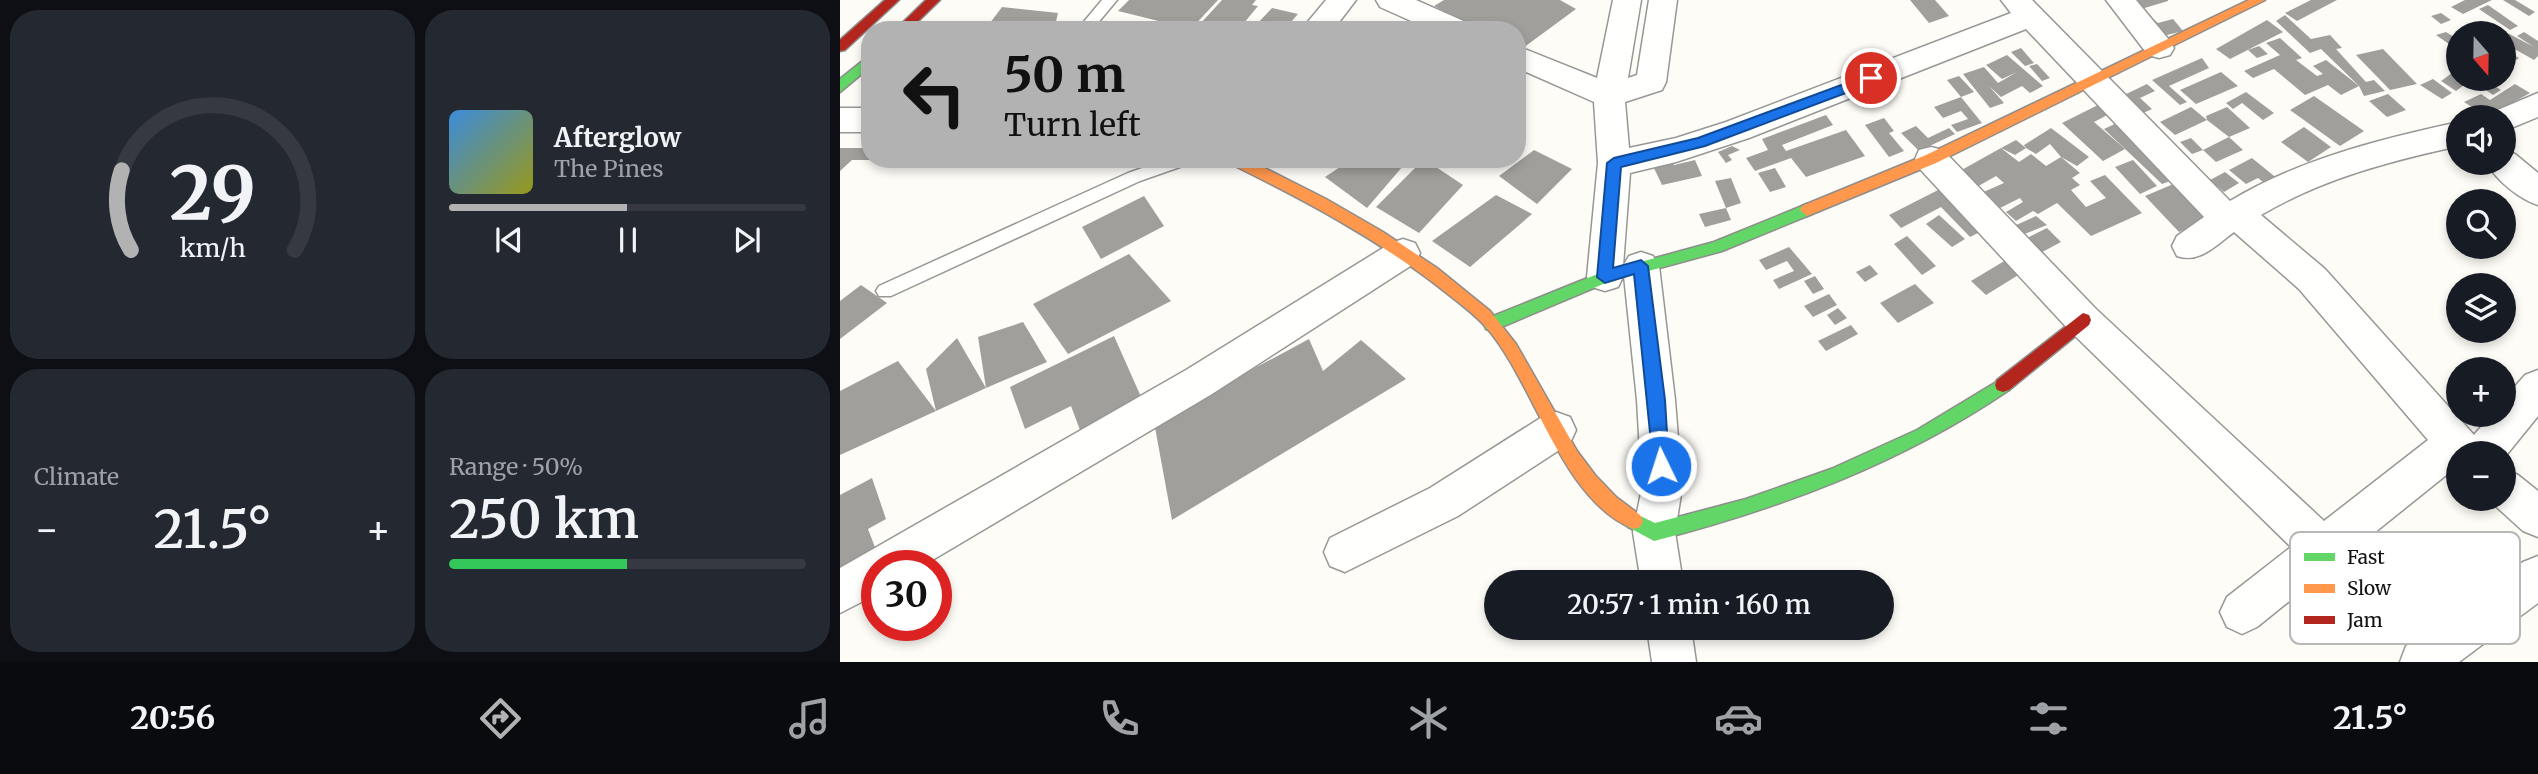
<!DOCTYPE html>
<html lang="en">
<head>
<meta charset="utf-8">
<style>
	:root { --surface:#171b24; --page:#242831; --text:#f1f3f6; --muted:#9ea1a6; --line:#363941; --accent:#b2b2b3 }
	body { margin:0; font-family:Merriweather,serif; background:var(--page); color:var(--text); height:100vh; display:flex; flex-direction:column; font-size:26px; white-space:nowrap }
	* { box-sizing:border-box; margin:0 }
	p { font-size:23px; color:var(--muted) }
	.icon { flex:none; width:38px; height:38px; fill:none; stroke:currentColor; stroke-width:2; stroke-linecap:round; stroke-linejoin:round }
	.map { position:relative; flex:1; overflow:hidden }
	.sheet { display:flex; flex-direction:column; gap:10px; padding:10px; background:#0d0f14; width:840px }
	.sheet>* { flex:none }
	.top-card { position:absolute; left:21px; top:21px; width:665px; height:147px; border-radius:28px; box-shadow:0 4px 10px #0003; background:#b2b2b3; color:#111; overflow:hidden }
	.needle { width:46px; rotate:160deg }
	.controls { position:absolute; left:1606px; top:21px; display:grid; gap:14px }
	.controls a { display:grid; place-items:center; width:70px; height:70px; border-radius:50%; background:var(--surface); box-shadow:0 4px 10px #0003; font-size:35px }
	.speed { position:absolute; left:21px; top:550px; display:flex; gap:14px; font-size:35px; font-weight:700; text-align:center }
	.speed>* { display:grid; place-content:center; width:91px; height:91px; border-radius:50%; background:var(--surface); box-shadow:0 4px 10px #0003; line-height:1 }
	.speed .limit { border:10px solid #d22; background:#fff; color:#111 }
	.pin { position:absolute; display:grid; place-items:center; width:60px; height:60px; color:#fff; margin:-30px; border:4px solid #fff; border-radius:50%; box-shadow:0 2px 7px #0007 }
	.me { position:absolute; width:77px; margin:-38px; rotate:356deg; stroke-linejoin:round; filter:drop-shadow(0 0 5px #0008) }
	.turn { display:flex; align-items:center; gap:24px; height:147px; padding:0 28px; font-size:32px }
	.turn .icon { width:91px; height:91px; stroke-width:2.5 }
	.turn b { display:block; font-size:49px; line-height:60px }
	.big { font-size:52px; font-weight:600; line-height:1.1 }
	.sheet .card { flex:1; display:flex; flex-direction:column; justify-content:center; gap:10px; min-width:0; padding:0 24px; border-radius:28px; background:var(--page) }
	.sheet .dial { align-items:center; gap:0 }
	.dial svg { height:182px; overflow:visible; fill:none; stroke:var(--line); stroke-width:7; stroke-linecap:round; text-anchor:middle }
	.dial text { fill:var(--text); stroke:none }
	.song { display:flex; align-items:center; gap:21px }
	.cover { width:84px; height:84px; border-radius:10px; background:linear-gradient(135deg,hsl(210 70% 55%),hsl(60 70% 35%)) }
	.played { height:7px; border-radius:4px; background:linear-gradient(90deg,var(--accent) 50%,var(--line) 50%) }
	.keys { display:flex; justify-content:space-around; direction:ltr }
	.heat { display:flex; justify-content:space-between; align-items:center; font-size:38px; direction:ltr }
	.charge { height:10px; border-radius:5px; background:linear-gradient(90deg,#34c759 50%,var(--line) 0) }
	.sheet .tiles { flex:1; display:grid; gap:10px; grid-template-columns:repeat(2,1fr) }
	.trip { position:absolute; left:644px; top:570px; width:410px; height:70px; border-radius:35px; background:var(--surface); box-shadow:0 4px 10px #0003; font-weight:600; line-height:70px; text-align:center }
	.tabs { display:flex; height:112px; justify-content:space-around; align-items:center; background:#090b0e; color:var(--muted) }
	.tabs .icon { width:49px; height:49px }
	.tabs .on { color:var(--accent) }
	.tabs b { font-size:32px; color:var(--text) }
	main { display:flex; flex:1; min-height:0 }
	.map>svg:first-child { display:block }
	.building { fill:#a19f9c }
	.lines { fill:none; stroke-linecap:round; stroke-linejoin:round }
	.lane-casing { stroke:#979795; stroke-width:3 }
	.street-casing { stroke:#979795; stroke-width:3 }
	.fast-casing { stroke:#8e8d8b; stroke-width:3 }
	.slow-casing { stroke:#8e8d8b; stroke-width:3 }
	.jam-casing { stroke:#8e8d8b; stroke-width:3 }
	.lane { fill:#fffffe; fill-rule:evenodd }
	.street { fill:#fffffe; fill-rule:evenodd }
	.fast { fill:#63d668; fill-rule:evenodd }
	.slow { fill:#ff974d; fill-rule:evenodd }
	.jam { fill:#b3261e; fill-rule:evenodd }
	.route { fill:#1a73e8; stroke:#114b97; stroke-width:2 }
	.key { fill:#fff; stroke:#b8b8b8; stroke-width:2 }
	.key-label { font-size:19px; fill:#111 }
</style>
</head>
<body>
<main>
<section class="sheet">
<div class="tiles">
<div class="card dial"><svg viewBox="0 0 100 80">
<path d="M14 69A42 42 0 1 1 86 69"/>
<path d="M14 69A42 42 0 0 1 10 34" stroke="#b2b2b3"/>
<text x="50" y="56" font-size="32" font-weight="700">29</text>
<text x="50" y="72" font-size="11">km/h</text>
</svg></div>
<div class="card">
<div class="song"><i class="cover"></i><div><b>Afterglow</b><p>The Pines</p></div></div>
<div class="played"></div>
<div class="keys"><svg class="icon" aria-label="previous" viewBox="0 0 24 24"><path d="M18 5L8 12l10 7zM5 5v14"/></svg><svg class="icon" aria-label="pause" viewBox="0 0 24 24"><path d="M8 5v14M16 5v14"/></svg><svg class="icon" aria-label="next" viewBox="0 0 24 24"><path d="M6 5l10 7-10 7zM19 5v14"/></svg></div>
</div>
<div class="card"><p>Climate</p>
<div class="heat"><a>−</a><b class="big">21.5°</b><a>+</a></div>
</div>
<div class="card"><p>Range · 50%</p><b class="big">250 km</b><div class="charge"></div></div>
</div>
</section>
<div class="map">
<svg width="1698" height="662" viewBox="0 0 1698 662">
	<rect width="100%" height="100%" fill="#fdfcf7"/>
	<!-- building -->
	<g class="building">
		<polygon points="289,0 378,0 351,29 278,11"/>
		<polygon points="382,0 416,0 412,5 418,6 399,29 383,30 360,24"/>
		<polygon points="604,0 720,0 736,9 679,51 677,30 639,30 594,6"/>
		<polygon points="1070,0 1095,0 1109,16 1089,23"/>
		<polygon points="1288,0 1328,0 1328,1 1298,10"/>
		<polygon points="1471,0 1497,0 1457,21 1445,13"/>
		<polygon points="1625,0 1652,0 1623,14 1611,7"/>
		<polygon points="1663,0 1675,0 1695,12 1689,16"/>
		<polygon points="1648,5 1678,26 1670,30 1639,9"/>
		<polygon points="162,7 218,13 214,30 147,27"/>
		<polygon points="432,8 458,14 444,30 416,25"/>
		<polygon points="1601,13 1611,20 1601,24 1591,16"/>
		<polygon points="1445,15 1471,39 1490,35 1502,48 1496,49 1526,82 1534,80 1545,91 1524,96 1519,86 1481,49 1470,53 1436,21"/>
		<polygon points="1310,16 1318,23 1333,19 1343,31 1319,37 1302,18"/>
		<polygon points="1427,20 1443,32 1390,59 1376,49"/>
		<polygon points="318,23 343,29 343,30 312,30"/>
		<polygon points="1662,30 1694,47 1677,36 1684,32 1698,41 1698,56 1694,60 1664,43 1664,33 1658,33"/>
		<polygon points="1606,32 1617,39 1619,37 1619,51 1596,35"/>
		<polygon points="1440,38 1462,58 1456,60 1477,76 1483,74 1473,66 1486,60 1519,86 1501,95 1488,85 1465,95 1434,69 1413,78 1404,71 1440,55 1426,43"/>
		<polygon points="1419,46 1428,54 1417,58 1408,50"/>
		<polygon points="1181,48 1194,63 1185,66 1171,52"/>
		<polygon points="1543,49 1577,84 1550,90 1516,55"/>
		<polygon points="1664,49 1679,58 1672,63 1664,58"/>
		<polygon points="1167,55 1203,86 1190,93 1182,86 1161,97 1149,86 1164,103 1150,108 1123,74 1144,67 1158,83 1177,72 1162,79 1146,65"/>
		<polygon points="1362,58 1369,68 1329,86 1347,102 1340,105 1312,80"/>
		<polygon points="1197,64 1210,78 1202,81 1189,66"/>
		<polygon points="1616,70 1619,71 1619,79 1632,79 1616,91 1601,81"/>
		<polygon points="1381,72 1398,86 1356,104 1340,90"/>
		<polygon points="1119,76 1134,92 1121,97 1107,80"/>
		<polygon points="1593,79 1612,93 1602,99 1580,85"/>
		<polygon points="1637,79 1643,79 1661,90 1653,95 1633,81"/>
		<polygon points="1307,84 1315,91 1300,98 1312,109 1301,114 1282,96"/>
		<polygon points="1675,84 1690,93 1647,117 1624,102 1641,94 1650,100"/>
		<polygon points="1406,92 1434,113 1423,120 1402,103 1393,109 1386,103"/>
		<polygon points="1548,94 1566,110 1547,117 1529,101"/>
		<polygon points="1474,96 1524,131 1500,146 1450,110"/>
		<polygon points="1121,97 1142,123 1117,132 1111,125 1128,119 1121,111 1103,118 1094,107"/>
		<polygon points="1262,103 1273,112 1254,122 1285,149 1263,161 1222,123"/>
		<polygon points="1351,107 1367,120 1335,135 1320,122"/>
		<polygon points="1387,107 1410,128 1389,137 1367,120 1366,116"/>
		<polygon points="986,115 993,125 942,145 946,151 1006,130 1025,156 966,177 951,158 915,171 906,158 928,150 922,139"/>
		<polygon points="1044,118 1054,131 1049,133 1064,151 1049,157 1025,125"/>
		<polygon points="1283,120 1342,177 1322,184 1264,129"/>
		<polygon points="1076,126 1088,138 1109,128 1115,134 1079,151 1061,133"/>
		<polygon points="1464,127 1491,147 1468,162 1441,142"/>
		<polygon points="1211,128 1249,157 1237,166 1221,157 1210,144 1196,154 1186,148 1184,145"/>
		<polygon points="1389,137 1403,150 1376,162 1363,150"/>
		<polygon points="1351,138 1363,150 1352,154 1340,142"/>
		<polygon points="1176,140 1186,148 1175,155 1161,148"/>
		<polygon points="892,146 900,150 888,155 892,160 886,163 878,152"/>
		<polygon points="0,148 30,148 30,160 12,160 0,171"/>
		<polygon points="1161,148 1179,162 1191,154 1206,166 1221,157 1240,173 1232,178 1240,185 1231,190 1246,207 1266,198 1250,181 1265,175 1302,213 1251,236 1217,203 1198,214 1193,211 1176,221 1166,212 1183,202 1180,198 1154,211 1139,194 1164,183 1156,176 1135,188 1118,172"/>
		<polygon points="694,150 732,169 697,204 659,176"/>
		<polygon points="1412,158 1439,180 1428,186 1418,178 1406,184 1389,170"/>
		<polygon points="512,159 569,159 527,208 485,177"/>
		<polygon points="584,159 623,185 579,233 536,207"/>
		<polygon points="855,160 862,176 822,185 813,166 831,161 834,165"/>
		<polygon points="1293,160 1317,186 1300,194 1275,167"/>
		<polygon points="935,168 946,187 930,192 918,173"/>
		<polygon points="1385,172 1399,183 1384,192 1370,180"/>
		<polygon points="891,178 901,203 886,208 875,181"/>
		<polygon points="1343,180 1377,215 1339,232 1305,196"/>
		<polygon points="1104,187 1146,229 1130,237 1101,207 1061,228 1049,215"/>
		<polygon points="656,195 692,214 630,267 592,241"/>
		<polygon points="304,196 324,226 261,259 242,227"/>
		<polygon points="886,208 891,220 865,227 859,214"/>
		<polygon points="1099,215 1125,239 1112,247 1086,224"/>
		<polygon points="1196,216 1207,225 1182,235 1174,226"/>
		<polygon points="1207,228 1221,242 1191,258 1177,243"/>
		<polygon points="1067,236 1096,266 1082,275 1054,244"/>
		<polygon points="949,247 972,274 939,289 933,280 954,271 947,261 926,270 919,260"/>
		<polygon points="289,254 331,301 228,354 193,304"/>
		<polygon points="1166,260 1180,274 1146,295 1131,281"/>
		<polygon points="1030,265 1038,274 1025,282 1016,272"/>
		<polygon points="975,276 984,289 973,294 964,281"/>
		<polygon points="1075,284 1094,303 1058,323 1040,303"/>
		<polygon points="21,285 47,303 0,339 0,301"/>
		<polygon points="989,294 997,305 973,317 964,306"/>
		<polygon points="998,308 1007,318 995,325 987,315"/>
		<polygon points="183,322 207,362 146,388 138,337"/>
		<polygon points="1011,325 1018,334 986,351 978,341"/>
		<polygon points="274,336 302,399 240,430 231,406 185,429 170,387"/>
		<polygon points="117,338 146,388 96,411 86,369"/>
		<polygon points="469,339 483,371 521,340 566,379 332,520 314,422"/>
		<polygon points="58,361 96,411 0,455 0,391"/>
		<polygon points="32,478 46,519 28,529 36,550 0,569 0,495"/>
	</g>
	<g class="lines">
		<defs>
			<g id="lane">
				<polygon points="262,0 277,0 252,30 237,30"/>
				<polygon points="328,159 354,159 351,163 300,181 51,296 39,296 36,291 39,286 288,173"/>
			</g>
			<g id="street">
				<polygon points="486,0 516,0 493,30 461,30"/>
				<polygon points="536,0 576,0 628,23 633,30 591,30 540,7"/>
				<path d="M 773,0 L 801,0 L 788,78 L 797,75 L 809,0 L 837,0 L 826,82 L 822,90 L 785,102 L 789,148 L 836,138 L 886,122 L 1171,13 L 1161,0 L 1192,0 L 1390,201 C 1460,159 1540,139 1619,122 L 1619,146 C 1550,161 1482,179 1421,215 L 1485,269 L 1634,435 L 1651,415 L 1664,415 L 1664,399 L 1685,375 L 1698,370 L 1698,416 L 1664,458 L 1664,453 L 1619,453 L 1619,469 L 1615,468 L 1417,627 L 1402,634 L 1387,627 L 1380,612 L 1387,597 L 1451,547 L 1230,331 L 1079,168 L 1075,159 L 1079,150 L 1091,147 L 1103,150 L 1256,309 L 1484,521 L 1588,440 L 1459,289 L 1394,232 C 1376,245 1360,264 1337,256 L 1332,246 L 1337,236 L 1364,217 L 1186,29 L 909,138 L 836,162 L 790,173 L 783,266 L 789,256 L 801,252 L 813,256 L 819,266 L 835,400 L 842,488 L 835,532 L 843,583 L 801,583 L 793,532 L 802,488 L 797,400 L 783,266 L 783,277 L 778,287 L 765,291 L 752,287 L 747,277 L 758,163 L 754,102 L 677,68 L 677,46 L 757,78 Z"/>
				<polygon points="1266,0 1296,0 1330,41 1334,48 1330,55 1319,58 1308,55"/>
				<polygon points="1698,93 1698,117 1664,131 1664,117 1650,117 1653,112"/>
				<rect x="0" y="108" width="30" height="24"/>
				<path d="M 1664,151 L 1675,154 L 1698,173 L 1698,205 C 1679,199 1656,180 1647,163 L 1664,163 Z"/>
				<polygon points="563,239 575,243 580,253 575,263 372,394 84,565 37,565 37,594 0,613 0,568 346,370 551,243"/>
				<polygon points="716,412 730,417 736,430 730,443 618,516 505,572 490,566 484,552 490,538 590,488 702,417"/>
				<polygon points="1664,469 1678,475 1698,491 1698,537 1683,531 1650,501 1648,499 1664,499"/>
				<polygon points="1698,556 1698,603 1619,662 1560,662 1566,646 1683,562"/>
				<polygon points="807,628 851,628 856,662 812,662"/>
			</g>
			<g id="fast">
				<polygon points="30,55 30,67 0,92 0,79"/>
				<polygon points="967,204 972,206 974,210 972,214 882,251 768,282 652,331 646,329 644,324 646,319 760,273 874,242"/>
				<path d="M 1163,378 L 1169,380 L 1171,385 L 1169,390 C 1060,464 941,508 814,541 L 788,527 L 785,521 L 788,515 L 794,513 L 815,523 L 906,499 L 991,469 L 1077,430 Z"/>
			</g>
			<g id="slow">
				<polygon points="1409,0 1425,0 1096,163 972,214 967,216 960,210 962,206 1086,155"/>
				<path d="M 387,159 L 407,159 L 486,199 L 543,232 L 597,268 L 650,311 L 676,344 L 737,451 L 755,475 L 776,497 L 800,515 L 803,521 L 800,527 L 794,529 C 721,501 694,380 645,326 C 633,313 618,302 604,291 C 538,239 464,200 389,163 Z"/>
			</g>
			<g id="jam">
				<polygon points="45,0 59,0 5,50 0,51 0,40"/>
				<polygon points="86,0 100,0 69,30 55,30"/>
				<polygon points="1243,313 1249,315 1251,320 1249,325 1169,390 1163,392 1157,390 1155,385 1157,380"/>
			</g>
		</defs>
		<!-- lane casing -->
		<use href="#lane" class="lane-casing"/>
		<!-- street casing -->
		<use href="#street" class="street-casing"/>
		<!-- fast casing -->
		<use href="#fast" class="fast-casing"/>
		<!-- slow casing -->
		<use href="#slow" class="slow-casing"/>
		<!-- jam casing -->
		<use href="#jam" class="jam-casing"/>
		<!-- lane -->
		<use href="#lane" class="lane"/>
		<!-- street -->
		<use href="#street" class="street"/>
		<!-- fast -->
		<use href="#fast" class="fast"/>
		<!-- slow -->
		<use href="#slow" class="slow"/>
		<!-- jam -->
		<use href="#jam" class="jam"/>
	</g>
	<!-- route -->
	<polygon class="route" points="1031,74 1035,75 1035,82 865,146 781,167 773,268 801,260 808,266 825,400 829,466 827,472 821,474 814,472 794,274 765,283 757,277 767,163 774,158 858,138"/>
	<!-- legend -->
	<rect x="1450" y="532" width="230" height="112" rx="10" class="key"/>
	<rect x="1464" y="553" width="31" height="8" fill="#63d668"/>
	<rect x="1464" y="584" width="31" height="9" fill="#ff974d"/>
	<rect x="1464" y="616" width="31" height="8" fill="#b3261e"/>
	<g class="key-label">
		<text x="1507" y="564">Fast</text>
		<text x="1507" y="595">Slow</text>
		<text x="1507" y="627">Jam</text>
	</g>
</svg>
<div class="controls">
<a><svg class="needle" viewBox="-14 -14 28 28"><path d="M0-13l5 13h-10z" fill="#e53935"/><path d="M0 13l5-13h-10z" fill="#9ea1a6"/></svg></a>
<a><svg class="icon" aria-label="sound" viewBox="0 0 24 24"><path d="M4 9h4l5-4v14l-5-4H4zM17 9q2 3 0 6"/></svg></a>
<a><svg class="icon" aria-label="search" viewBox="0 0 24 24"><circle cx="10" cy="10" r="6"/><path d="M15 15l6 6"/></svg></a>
<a><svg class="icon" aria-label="layers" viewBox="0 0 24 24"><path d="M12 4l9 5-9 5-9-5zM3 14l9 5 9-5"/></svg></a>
<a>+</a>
<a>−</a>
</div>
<div class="speed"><div class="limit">30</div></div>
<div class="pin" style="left:1031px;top:78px;background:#d93025"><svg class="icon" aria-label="arrive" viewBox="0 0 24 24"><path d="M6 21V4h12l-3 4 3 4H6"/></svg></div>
<svg class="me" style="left:821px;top:466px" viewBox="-20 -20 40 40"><circle r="17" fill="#1a73e8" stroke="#fff" stroke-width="3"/><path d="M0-11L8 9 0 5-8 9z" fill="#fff"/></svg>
<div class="trip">20:57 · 1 min · 160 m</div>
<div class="top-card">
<div class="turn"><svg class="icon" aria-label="left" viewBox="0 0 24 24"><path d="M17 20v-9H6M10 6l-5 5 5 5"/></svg><div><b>50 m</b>Turn left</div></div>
</div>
</div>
</main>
<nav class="tabs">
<b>20:56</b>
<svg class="icon on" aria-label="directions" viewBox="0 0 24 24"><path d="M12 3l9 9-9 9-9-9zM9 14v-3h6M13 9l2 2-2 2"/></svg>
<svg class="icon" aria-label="music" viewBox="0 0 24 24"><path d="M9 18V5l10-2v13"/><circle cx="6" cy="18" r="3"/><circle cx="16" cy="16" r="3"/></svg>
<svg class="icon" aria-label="phone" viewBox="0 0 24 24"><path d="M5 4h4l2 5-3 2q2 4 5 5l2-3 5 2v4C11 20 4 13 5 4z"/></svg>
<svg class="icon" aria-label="climate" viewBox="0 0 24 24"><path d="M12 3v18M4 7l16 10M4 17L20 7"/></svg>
<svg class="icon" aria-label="car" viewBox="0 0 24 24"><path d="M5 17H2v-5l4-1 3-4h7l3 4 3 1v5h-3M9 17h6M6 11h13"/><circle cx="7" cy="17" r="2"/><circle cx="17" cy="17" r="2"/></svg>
<svg class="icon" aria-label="filters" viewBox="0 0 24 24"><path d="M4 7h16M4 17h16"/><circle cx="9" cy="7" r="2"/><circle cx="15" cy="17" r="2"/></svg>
<b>21.5°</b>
</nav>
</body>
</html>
